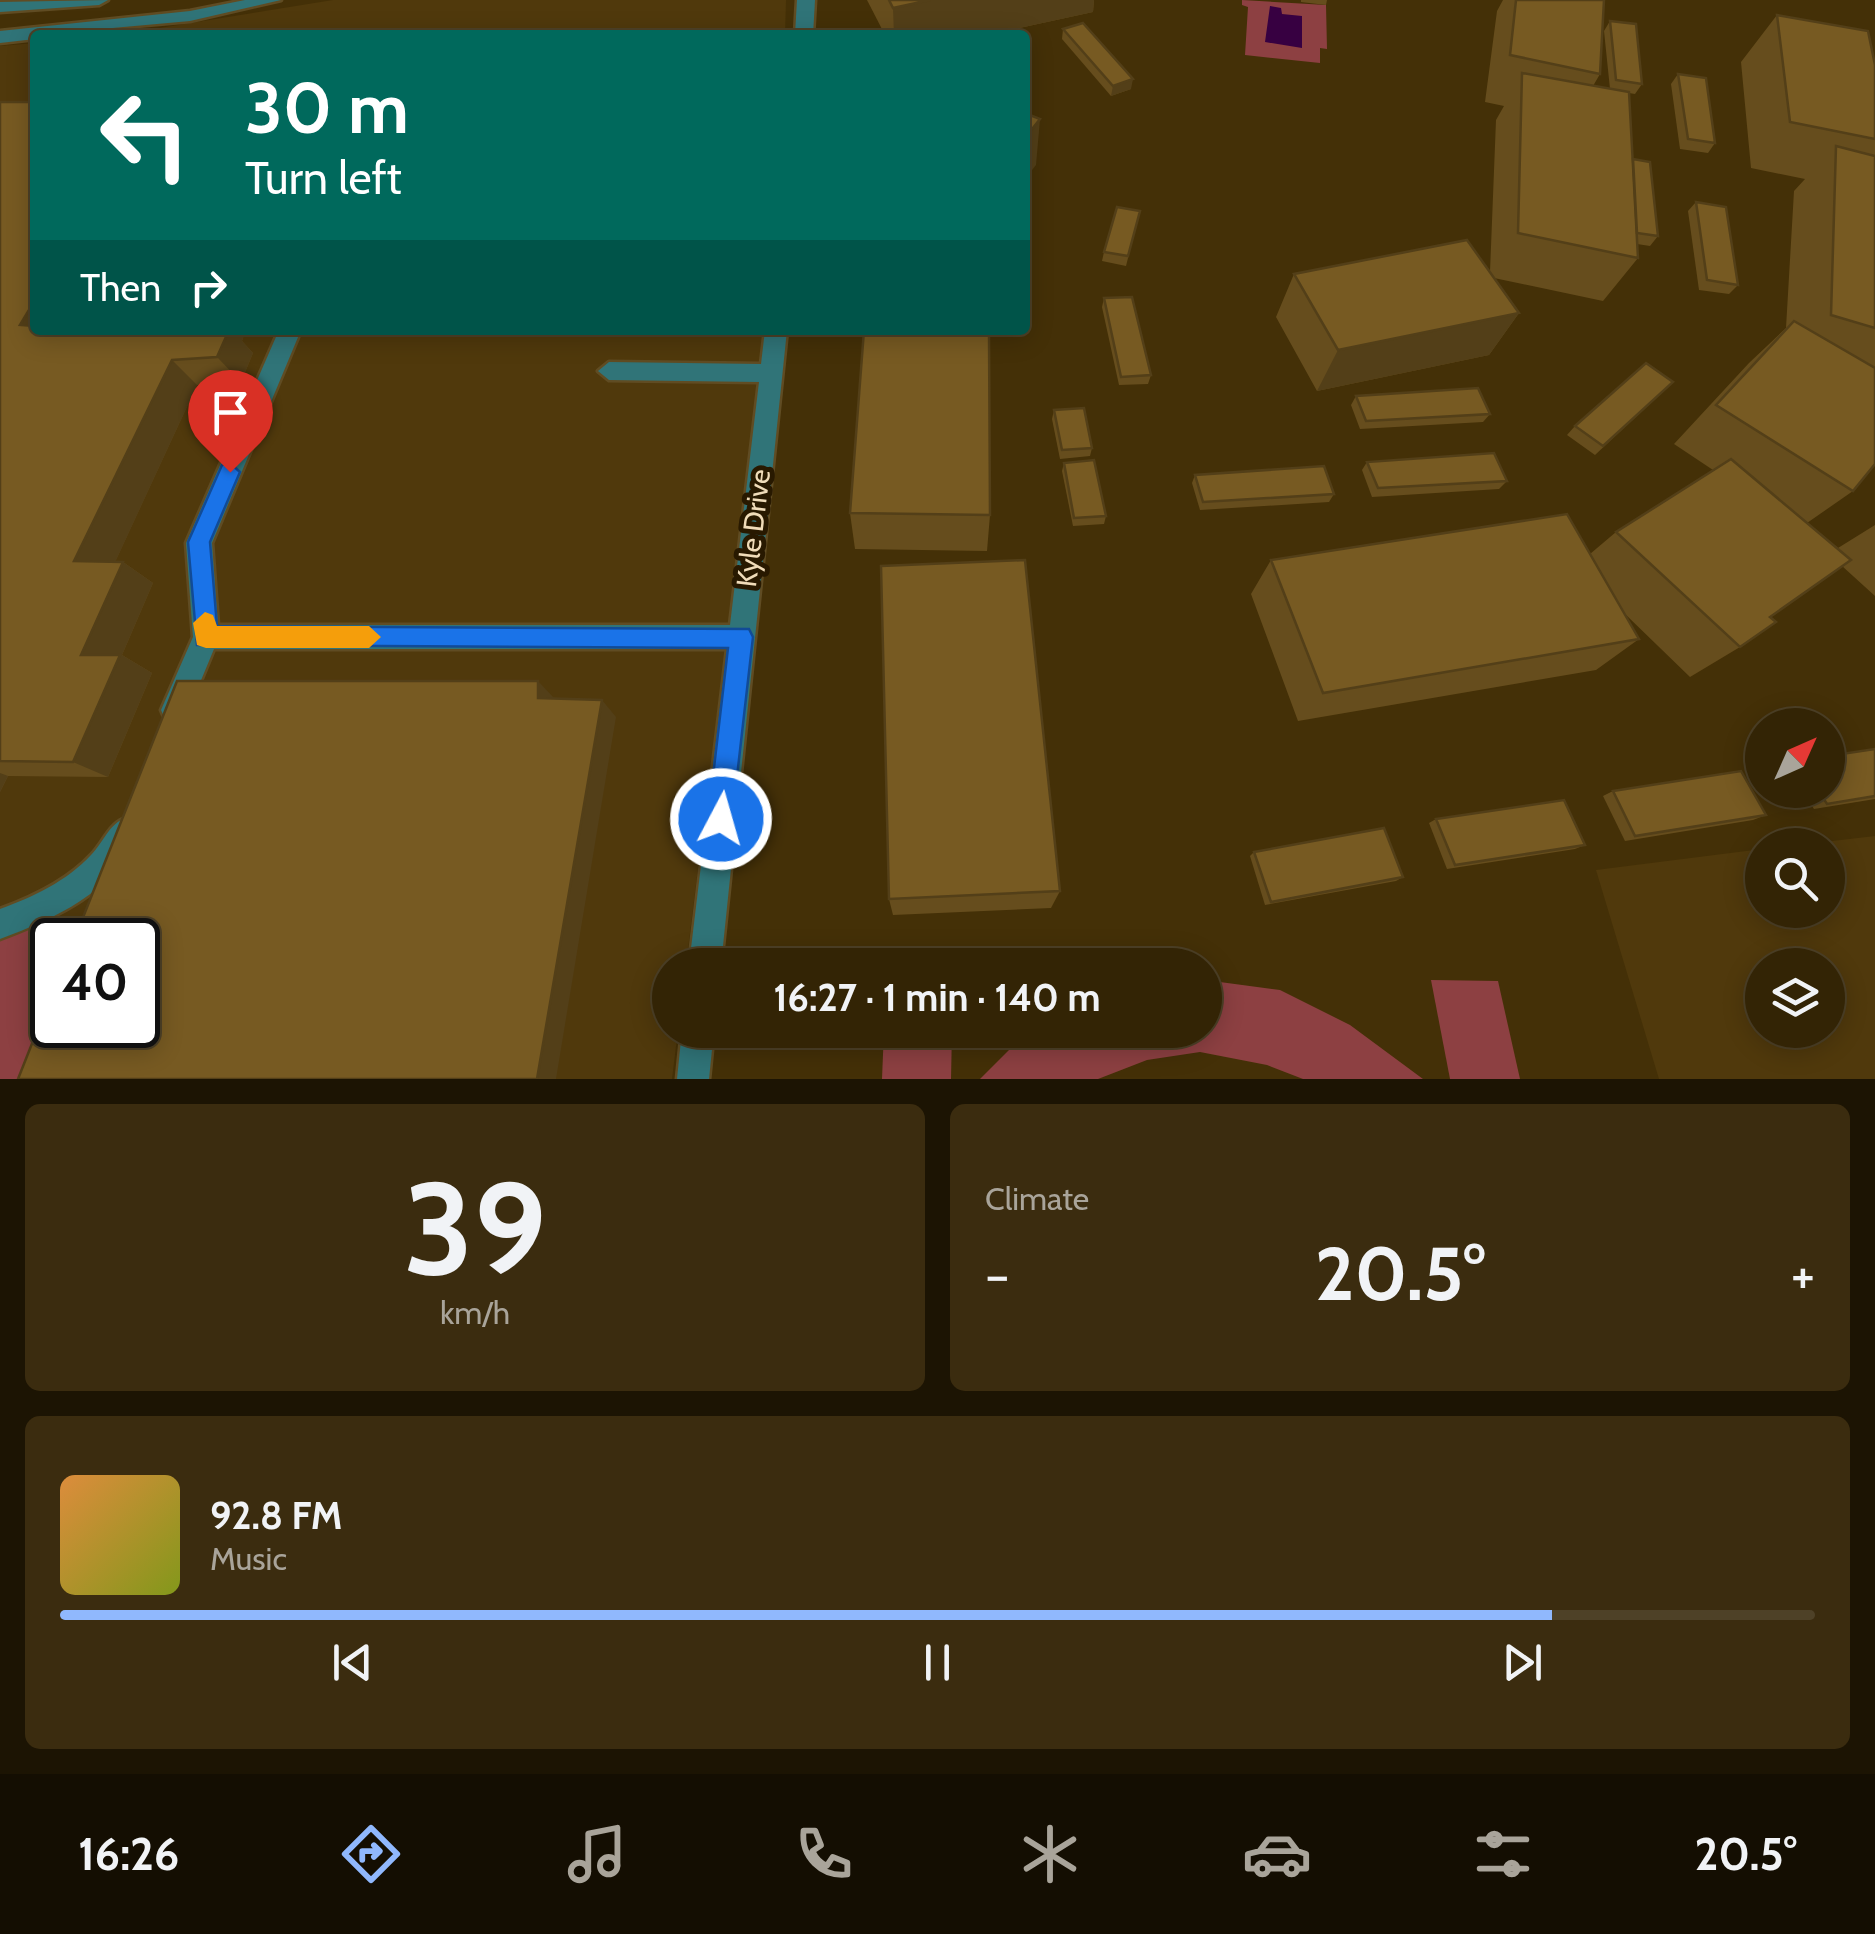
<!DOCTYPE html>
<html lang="en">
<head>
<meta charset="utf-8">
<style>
	:root { --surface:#332405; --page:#3b2c0f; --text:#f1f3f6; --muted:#a9a49a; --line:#4e4127; --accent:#90b8fd }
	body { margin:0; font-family:Cabin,sans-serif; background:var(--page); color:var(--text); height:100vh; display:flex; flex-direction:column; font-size:38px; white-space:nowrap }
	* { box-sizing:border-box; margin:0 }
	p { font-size:32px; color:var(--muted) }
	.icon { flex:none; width:55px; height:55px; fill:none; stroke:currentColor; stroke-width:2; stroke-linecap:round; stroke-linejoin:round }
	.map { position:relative; height:1079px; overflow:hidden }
	.side { display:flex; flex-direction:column; gap:25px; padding:25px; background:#1c1403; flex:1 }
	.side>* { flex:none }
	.banner { position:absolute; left:30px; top:30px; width:1000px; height:305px; border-radius:10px; box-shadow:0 5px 25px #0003,0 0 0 2px var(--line); background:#00695c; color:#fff; overflow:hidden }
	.needle { width:65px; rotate:45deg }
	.tools { position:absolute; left:1745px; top:708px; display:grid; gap:20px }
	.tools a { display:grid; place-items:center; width:100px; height:100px; border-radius:50%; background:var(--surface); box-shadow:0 5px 25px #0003,0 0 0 2px var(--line); font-size:50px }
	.speed { position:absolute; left:30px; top:918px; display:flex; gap:20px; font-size:50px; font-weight:700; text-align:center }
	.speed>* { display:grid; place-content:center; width:130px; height:130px; border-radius:50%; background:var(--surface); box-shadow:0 5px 25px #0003,0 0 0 2px var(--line); line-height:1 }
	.speed .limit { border:5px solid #111; border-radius:15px; background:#fff; color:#111 }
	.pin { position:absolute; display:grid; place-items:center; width:85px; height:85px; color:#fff; margin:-102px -42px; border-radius:50% 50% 50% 0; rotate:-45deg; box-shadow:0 0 10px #0007 }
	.pin .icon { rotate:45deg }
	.me { position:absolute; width:110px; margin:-55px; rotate:6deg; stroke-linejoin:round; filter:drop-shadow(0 0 8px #0008) }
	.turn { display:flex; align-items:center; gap:35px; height:210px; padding:0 50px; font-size:45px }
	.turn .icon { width:130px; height:130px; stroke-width:2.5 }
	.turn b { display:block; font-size:70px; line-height:85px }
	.then { display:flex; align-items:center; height:95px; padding:0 50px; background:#0003; gap:20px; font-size:38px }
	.big { font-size:75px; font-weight:800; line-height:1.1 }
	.side .widget { flex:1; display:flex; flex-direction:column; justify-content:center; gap:15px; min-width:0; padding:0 35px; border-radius:15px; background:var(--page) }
	.side .dial { align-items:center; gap:0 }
	.dial b { font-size:130px; line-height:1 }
	.song { display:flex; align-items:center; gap:30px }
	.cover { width:120px; height:120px; border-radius:15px; background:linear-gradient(135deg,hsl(30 70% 55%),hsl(70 70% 35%)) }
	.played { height:10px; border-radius:5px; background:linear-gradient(90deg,var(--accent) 85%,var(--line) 85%) }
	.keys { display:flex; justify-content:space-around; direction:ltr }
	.heat { display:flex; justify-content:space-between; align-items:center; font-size:55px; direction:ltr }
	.side .tiles { flex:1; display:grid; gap:25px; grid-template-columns:1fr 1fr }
	.widget:last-child { grid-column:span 2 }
	.trip { position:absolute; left:652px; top:948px; width:570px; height:100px; border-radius:50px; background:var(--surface); box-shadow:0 5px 25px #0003,0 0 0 2px var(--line); font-weight:800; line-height:100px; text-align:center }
	.menu { display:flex; height:160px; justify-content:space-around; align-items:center; background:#140e02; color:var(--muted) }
	.menu .icon { width:70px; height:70px }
	.menu .current { color:var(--accent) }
	.menu b { font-size:45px; color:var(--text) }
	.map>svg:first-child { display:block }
	.built { fill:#50390c; fill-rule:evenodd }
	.green { fill:#8d4042 }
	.water { fill:#370041 }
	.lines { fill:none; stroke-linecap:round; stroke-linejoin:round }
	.minor-casing { stroke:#604c23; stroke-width:5 }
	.minor { fill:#307478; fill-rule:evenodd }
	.wall { fill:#664d1d }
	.shaded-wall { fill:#533f18 }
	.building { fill:#775a22; stroke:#533f18; stroke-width:2.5 }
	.route { fill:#1a73e8; stroke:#114b97; stroke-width:2.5 }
	.slow { fill:#f59e0b }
	.labels { text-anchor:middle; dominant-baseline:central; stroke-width:10; stroke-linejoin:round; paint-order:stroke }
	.street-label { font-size:28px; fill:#f0dcb9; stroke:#281900 }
</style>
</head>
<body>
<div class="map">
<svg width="1875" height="1079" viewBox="0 0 1875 1079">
	<rect width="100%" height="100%" fill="#443007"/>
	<!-- built -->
	<g class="built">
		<polygon points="333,0 786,0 785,35 116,35"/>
		<path d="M 35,43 L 35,330 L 765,330 L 686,965 L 670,965 L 670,1030 L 678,1030 L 672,1079 L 0,1079 L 0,46 ZM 52,940 L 138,940 L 138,1025 L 52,1025 Z"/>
		<path d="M 1875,836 L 1875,1079 L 1659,1079 L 1596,870 L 1762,849 L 1762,910 L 1828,910 L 1828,845 L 1798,845 ZM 1762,965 L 1828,965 L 1828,1030 L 1762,1030 Z"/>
	</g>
	<!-- green -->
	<g class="green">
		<polygon points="1242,0 1326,5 1327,49 1320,48 1320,63 1245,55 1248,7 1242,5"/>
		<polygon points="0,925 114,926 108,940 52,940 55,1079 0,1079"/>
		<polygon points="1205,980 1280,990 1350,1025 1423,1079 1303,1079 1267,1065 1200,1052 1147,1060 1098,1079 980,1079 1029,1030 1205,1030"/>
		<polygon points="1431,980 1498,981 1520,1079 1450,1079"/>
		<polygon points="884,1030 952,1030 951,1079 882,1079"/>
	</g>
	<!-- water -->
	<polygon class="water" points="1270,6 1281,8 1282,14 1302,16 1302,48 1265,42"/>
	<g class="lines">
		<defs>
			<g id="minor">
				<polygon points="108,0 99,5 0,12 0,2"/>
				<polygon points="245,0 281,0 190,21 35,35 35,39 0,43 0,31 190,11"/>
				<polygon points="797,0 815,0 813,35 795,35"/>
				<polygon points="279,330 301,330 212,543 218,625 730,625 759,382 609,380 598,371 609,362 761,364 765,330 787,330 721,965 689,965 727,649 214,649 185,719 175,723 165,719 161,710 193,637 186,543"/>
				<path d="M 123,819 L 133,824 L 138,834 C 113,893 56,918 0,939 L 0,909 C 33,897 67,881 91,855 C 103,843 108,826 123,819 Z"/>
				<polygon points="682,1030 714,1030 709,1079 677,1079"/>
			</g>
		</defs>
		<!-- minor casing -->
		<use href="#minor" class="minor-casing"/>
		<!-- minor -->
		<use href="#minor" class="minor"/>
	</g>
	<!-- wall -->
	<g class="wall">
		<polygon points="867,0 1094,0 1093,12 987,35 885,35"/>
		<polygon points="1301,0 1327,0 1326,5 1301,2"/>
		<polygon points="1503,0 1604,0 1600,74 1593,86 1610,89 1604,31 1610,21 1642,84 1635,94 1629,93 1633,159 1658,236 1650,246 1637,244 1638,258 1603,301 1494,278 1519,313 1489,355 1317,391 1276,317 1294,274 1490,272 1496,120 1504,106 1485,102 1497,11"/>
		<polygon points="1777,15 1875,65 1875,464 1853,491 1807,523 1838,548 1875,525 1875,596 1842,566 1770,617 1740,647 1690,677 1625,614 1639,639 1596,670 1298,721 1251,594 1271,560 1590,554 1616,532 1713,470 1674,444 1749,363 1786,328 1794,191 1805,179 1751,168 1741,62"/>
		<polygon points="1063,29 1131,89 1111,96 1062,39"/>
		<polygon points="1678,74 1715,143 1708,153 1680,149 1671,84"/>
		<polygon points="0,102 35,330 255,330 253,335 244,335 242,341 253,353 241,382 197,385 115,562 123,562 153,583 122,655 152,673 108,777 8,776 0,792"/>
		<polygon points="1696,202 1738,285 1729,294 1699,290 1688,211"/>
		<polygon points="1140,211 1126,266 1102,261 1104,252"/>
		<polygon points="1104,298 1151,375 1148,384 1119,385 1102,307"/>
		<polygon points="1673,382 1595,455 1567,435 1575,426"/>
		<polygon points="1356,396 1490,414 1483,422 1360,429 1351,405"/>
		<polygon points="1054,410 1092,448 1090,456 1060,459 1052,419"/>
		<polygon points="1367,462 1507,481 1499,489 1372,497 1362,470"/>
		<polygon points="1064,463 1106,516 1104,524 1073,526 1062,471"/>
		<polygon points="1195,475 1334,494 1329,502 1200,510 1192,483"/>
		<polygon points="850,513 990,515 987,551 855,549"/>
		<polygon points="1875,749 1875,799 1814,809 1802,790 1828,790"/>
		<polygon points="1613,791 1766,815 1753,820 1625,841 1603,796"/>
		<polygon points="1436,819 1585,845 1575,849 1447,869 1429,823"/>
		<polygon points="1254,852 1403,877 1396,881 1265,905 1250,856"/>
		<polygon points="1060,891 1051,908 893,915 889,899"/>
	</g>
	<!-- shaded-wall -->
	<g class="shaded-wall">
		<polygon points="930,0 1094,0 1093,12 987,35 894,35 893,8"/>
		<polygon points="1133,79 1131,89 1111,96 1113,86"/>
		<polygon points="1040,119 1036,165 1025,179 1025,138"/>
		<polygon points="35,300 35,330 20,325"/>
		<polygon points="1519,313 1489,355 1317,391 1338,350"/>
		<polygon points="217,330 240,330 244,335 242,341 253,353 241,382 217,357"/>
		<polygon points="172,360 197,385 106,582 74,561"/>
		<polygon points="123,562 153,583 122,655 152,673 108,777 73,762 81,655"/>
		<polygon points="538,681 554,698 538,698"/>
		<polygon points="602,700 616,717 556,1079 537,1079"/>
		<polygon points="0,773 8,776 0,792"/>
	</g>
	<!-- building -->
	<g class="building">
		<polygon points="889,0 930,0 893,8"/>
		<polygon points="1516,0 1604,0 1600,74 1510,55"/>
		<polygon points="1777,15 1868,31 1875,65 1875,139 1790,122"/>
		<polygon points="1610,21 1636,24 1642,84 1616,80"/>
		<polygon points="1083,23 1133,79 1113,86 1063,29"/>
		<polygon points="1522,73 1629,92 1638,258 1518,233"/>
		<polygon points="1678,74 1706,78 1715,143 1688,139"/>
		<polygon points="0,102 35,102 35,300 20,325 35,326 35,330 229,330 217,357 172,360 74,561 123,562 81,655 120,655 73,762 0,761"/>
		<polygon points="1025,113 1040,119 1025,138"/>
		<polygon points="1836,146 1875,156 1875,328 1831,315"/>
		<polygon points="1633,159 1650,162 1658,236 1637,233"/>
		<polygon points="1696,202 1726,207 1738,285 1707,280"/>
		<polygon points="1117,207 1140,211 1128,256 1104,252"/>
		<polygon points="1467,240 1519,313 1338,350 1294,274"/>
		<polygon points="1132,297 1151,375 1121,377 1104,298"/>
		<polygon points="1794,321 1875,368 1875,464 1853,491 1716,405"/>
		<polygon points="864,330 989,330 990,515 850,513"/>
		<polygon points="1646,363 1673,382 1603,446 1575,426"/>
		<polygon points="1478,388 1490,414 1366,421 1356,396"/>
		<polygon points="1084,408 1092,448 1062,450 1054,410"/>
		<polygon points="1494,453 1507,481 1378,488 1367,462"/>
		<polygon points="1731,459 1851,560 1770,617 1776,622 1740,647 1616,532"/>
		<polygon points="1094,460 1106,516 1074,518 1064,463"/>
		<polygon points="1324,466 1334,494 1203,502 1195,475"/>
		<polygon points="1567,514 1639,639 1323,693 1271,560"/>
		<polygon points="1025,560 1060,891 889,899 881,566"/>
		<polygon points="177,681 538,681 538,698 602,700 537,1079 18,1079 52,993 52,1025 138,1025 138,940 74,940"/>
		<polygon points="1875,749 1875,796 1827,804 1818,790 1828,790 1828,756"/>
		<polygon points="1741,771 1766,815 1635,836 1613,791"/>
		<polygon points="1564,800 1585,845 1455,865 1436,819"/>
		<polygon points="1384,828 1403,877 1271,902 1254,852"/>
	</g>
	<!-- route -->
	<polygon class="route" points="230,463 240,472 210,542 217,626 749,629 753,637 731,829 721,832 712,829 708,819 728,648 197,645 188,542 222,465"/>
	<!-- slow -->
	<polygon class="slow" points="205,612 213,615 217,626 369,626 381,637 369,648 206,648 197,645 193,623"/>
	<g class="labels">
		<!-- street labels -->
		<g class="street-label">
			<text transform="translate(753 528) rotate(-83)">Kyle Drive</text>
		</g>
	</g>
</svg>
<div class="tools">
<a><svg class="needle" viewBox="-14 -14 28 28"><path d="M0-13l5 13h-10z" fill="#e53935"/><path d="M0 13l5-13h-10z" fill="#a9a49a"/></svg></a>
<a><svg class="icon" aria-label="search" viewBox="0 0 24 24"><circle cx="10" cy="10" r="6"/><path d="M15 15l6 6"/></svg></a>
<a><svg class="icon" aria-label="layers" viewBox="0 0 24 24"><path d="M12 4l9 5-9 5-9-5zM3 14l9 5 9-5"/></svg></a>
</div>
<div class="speed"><div class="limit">40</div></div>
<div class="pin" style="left:230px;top:472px;background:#d93025"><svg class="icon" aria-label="arrive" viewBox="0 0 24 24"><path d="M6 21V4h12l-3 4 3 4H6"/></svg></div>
<svg class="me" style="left:721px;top:819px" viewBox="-20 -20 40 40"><circle r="17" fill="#1a73e8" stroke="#fff" stroke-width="3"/><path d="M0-11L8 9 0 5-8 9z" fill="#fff"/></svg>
<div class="trip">16:27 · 1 min · 140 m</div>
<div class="banner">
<div class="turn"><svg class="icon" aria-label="left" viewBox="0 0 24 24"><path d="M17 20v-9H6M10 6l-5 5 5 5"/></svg><div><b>30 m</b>Turn left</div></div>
<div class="then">Then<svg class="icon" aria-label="right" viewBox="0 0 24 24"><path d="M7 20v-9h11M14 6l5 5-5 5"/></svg></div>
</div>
</div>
<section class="side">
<div class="tiles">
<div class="widget dial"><b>39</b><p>km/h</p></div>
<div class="widget"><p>Climate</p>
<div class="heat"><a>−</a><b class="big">20.5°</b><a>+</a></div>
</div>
<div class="widget">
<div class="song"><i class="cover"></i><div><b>92.8 FM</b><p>Music</p></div></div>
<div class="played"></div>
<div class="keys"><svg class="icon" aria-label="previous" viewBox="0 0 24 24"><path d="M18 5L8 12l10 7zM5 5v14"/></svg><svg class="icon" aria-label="pause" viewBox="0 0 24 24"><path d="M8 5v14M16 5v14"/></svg><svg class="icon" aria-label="next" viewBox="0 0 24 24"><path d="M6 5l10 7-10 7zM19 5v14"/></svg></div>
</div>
</div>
</section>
<nav class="menu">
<b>16:26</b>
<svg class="icon current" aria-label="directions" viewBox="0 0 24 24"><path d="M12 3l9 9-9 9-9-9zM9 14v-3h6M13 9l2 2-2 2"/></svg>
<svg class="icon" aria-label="music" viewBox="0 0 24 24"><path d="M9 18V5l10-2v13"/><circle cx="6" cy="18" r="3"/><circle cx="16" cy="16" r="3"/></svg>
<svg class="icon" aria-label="phone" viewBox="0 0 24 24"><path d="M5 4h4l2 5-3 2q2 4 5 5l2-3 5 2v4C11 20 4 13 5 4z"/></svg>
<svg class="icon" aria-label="climate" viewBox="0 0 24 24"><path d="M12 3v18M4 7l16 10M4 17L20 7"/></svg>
<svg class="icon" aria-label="car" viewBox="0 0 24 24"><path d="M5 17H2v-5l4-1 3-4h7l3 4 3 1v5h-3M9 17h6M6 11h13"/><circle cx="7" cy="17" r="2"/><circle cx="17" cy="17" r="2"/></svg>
<svg class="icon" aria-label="filters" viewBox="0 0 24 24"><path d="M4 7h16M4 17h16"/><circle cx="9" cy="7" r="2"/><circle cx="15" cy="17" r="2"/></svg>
<b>20.5°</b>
</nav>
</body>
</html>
